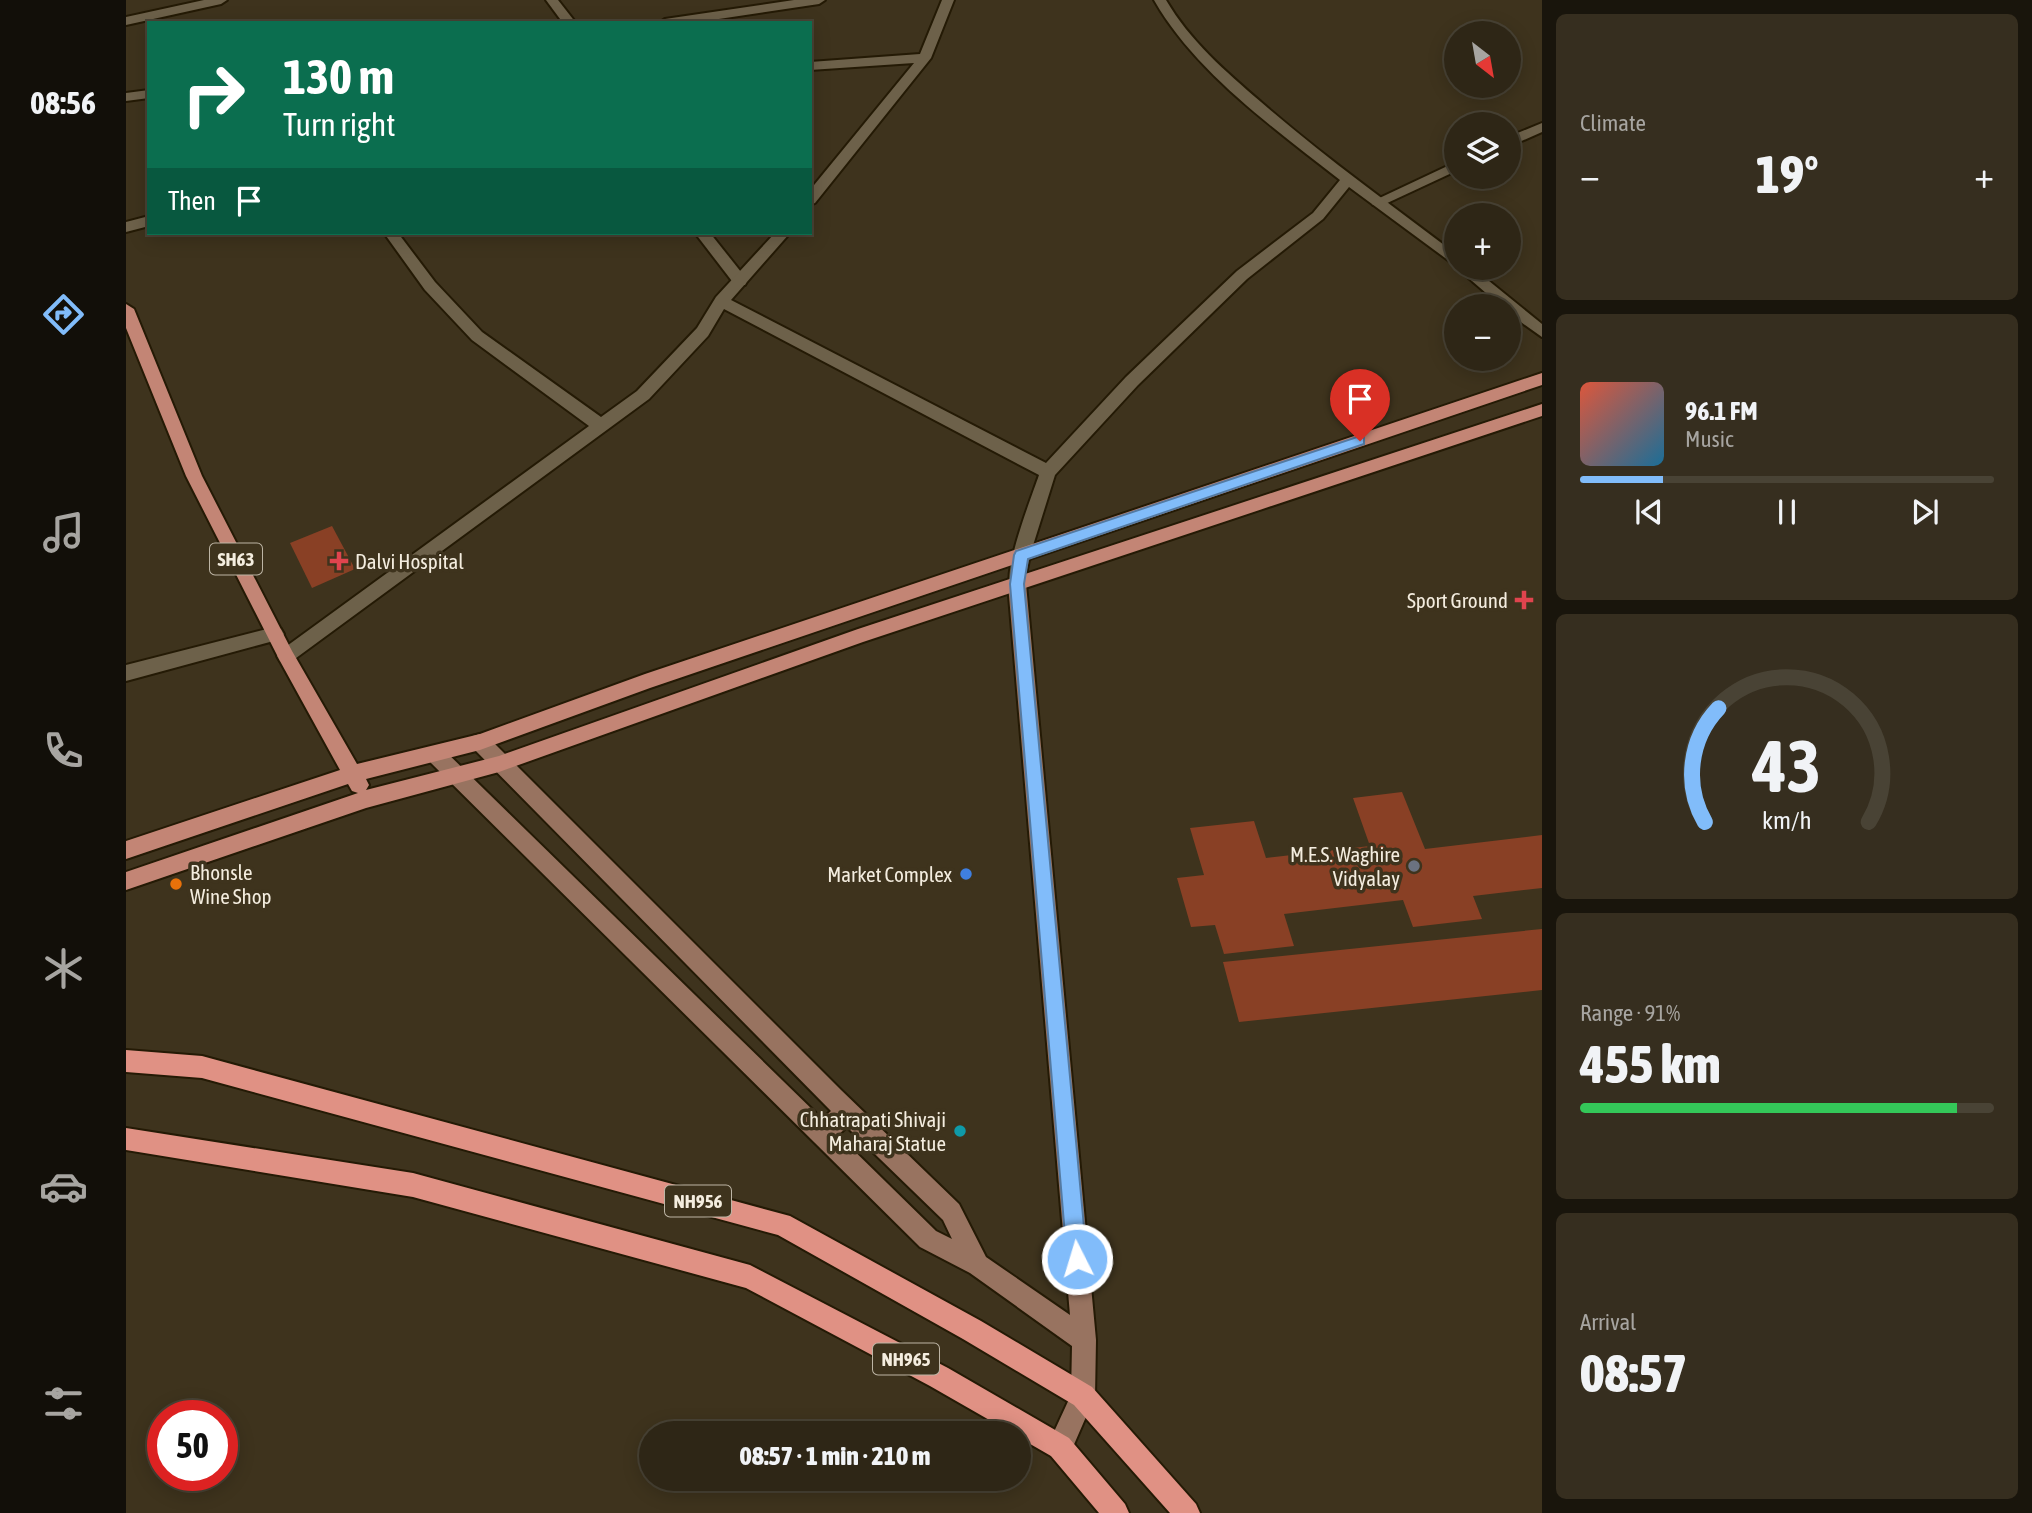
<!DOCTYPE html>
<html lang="en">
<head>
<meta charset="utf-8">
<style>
	:root { --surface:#2e2616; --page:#362e1f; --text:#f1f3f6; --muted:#a7a5a1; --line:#494335; --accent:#81bcfa }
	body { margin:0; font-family:"Asap Condensed",sans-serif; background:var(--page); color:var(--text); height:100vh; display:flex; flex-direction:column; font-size:26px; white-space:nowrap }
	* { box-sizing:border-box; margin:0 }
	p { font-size:23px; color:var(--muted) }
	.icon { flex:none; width:38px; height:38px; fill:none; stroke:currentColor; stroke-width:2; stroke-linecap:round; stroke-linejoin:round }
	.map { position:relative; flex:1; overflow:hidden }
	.details { display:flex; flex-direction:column; gap:14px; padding:14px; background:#19150c; width:490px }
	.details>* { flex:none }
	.top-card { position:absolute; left:21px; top:21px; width:665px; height:214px; border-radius:0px; box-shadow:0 4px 18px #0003,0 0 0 2px var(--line); background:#0b6e4f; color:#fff; overflow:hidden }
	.needle { width:46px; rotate:149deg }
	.fabs { position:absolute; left:1318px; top:21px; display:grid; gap:14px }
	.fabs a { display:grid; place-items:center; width:77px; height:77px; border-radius:50%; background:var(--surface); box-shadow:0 4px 18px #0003,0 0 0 2px var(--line); font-size:35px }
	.speed { position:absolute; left:21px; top:1400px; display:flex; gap:14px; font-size:35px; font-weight:700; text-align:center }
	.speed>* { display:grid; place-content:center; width:91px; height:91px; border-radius:50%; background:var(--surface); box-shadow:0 4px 18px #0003,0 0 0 2px var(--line); line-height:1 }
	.speed .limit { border:10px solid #d22; background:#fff; color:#111 }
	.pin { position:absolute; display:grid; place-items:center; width:60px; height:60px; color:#fff; margin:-72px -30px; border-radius:50% 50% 50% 0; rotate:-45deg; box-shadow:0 0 7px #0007 }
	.pin .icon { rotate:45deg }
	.me { position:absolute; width:77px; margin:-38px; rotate:355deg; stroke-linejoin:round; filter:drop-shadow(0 0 5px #0008) }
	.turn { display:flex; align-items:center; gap:24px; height:147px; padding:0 21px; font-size:32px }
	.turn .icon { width:91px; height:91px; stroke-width:2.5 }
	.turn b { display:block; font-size:49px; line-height:60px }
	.then { display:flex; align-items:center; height:66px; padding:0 21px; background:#0003; gap:14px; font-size:26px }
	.big { font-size:52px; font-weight:800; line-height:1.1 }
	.details .card { flex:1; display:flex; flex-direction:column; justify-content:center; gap:10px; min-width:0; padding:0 24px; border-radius:10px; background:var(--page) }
	.details .dial { align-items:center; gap:0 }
	.dial svg { height:182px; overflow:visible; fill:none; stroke:var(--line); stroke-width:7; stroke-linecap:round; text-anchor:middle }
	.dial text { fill:var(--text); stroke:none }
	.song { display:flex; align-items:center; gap:21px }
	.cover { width:84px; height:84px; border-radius:10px; background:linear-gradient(135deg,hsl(10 70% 55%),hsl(200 70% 35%)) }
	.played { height:7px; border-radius:4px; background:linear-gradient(90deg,var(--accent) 20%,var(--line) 20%) }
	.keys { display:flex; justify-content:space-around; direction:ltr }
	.heat { display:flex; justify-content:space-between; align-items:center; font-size:38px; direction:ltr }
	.charge { height:10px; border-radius:5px; background:linear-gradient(90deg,#34c759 91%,var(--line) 0) }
	.trip { position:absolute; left:513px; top:1421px; width:392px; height:70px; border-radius:35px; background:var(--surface); box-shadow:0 4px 18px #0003,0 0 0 2px var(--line); font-weight:800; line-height:70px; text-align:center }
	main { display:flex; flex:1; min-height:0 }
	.menu { display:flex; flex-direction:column; width:126px; justify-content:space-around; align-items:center; background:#120f09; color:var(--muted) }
	.menu .icon { width:49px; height:49px }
	.menu .current { color:var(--accent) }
	.menu b { font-size:32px; color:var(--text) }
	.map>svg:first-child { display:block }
	.building { fill:#894025 }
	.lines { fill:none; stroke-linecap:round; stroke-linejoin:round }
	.minor-casing { stroke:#241a05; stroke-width:4 }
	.tertiary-casing { stroke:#241a05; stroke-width:4 }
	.secondary-casing { stroke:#241a05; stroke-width:4 }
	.primary-casing { stroke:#241a05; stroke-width:4 }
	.trunk-casing { stroke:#241a05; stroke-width:4 }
	.minor { fill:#6d614a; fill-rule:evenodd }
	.tertiary { fill:#6d614a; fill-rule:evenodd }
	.secondary { fill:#987360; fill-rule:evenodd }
	.primary { fill:#c38575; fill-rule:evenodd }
	.trunk { fill:#e09184; fill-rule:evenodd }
	.route { fill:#81bcfa; stroke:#547aa2; stroke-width:2 }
	.health-dot { fill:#e0444e; stroke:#3e331d; stroke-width:2.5 }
	.worship-dot { fill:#6b7280; stroke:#3e331d; stroke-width:2.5 }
	.shop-dot { fill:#3f7fe0; stroke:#3e331d; stroke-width:2.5 }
	.food-dot { fill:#e8710a; stroke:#3e331d; stroke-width:2.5 }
	.culture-dot { fill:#0f9aa8; stroke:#3e331d; stroke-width:2.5 }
	.labels { text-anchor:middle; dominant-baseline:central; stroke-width:7; stroke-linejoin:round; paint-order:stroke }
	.shield { fill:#3e331d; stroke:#bdb5a5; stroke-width:2 }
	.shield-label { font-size:19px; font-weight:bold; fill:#f4eddf }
	.poi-label { font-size:21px; fill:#f4eddf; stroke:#3e331d; text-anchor:end }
</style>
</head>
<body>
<main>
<nav class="menu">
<b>08:56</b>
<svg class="icon current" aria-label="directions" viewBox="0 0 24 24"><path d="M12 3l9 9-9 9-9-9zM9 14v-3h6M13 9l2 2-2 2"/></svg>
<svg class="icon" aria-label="music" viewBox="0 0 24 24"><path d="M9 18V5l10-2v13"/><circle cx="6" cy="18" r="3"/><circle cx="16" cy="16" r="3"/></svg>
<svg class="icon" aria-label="phone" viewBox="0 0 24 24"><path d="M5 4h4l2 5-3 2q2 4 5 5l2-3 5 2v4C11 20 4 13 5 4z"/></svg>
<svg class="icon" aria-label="climate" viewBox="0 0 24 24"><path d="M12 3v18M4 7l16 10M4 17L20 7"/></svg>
<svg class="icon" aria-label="car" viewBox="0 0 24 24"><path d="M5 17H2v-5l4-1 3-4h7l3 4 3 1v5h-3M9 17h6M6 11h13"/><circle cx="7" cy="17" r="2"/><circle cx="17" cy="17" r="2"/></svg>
<svg class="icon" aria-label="filters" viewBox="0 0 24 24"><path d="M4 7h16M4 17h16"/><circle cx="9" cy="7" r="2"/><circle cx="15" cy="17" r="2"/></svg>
</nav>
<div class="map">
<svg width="1416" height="1513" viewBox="0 0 1416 1513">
	<rect width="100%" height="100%" fill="#3e331d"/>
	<!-- building -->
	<g class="building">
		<polygon points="206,526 229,569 186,588 164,543"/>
		<polygon points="1276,792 1299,849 1416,835 1416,888 1347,896 1356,919 1287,927 1277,900 1158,914 1168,946 1098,954 1089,925 1065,927 1051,878 1078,875 1064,828 1128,821 1140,858 1244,846 1227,798"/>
		<polygon points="1416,929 1416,990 1113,1022 1097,962"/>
	</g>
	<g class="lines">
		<defs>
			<g id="minor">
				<polygon points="420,0 432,0 450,23 437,23"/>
				<polygon points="1416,123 1416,132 1382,147 1382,137"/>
				<polygon points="1330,162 1330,171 1257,205 1247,205 1245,202"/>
				<polygon points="569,233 584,233 619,277 621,281 619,285 609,285"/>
				<polygon points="149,627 155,629 158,634 155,639 0,681 0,665"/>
			</g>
			<g id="tertiary">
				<polygon points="78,0 101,0 95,4 0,25 0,17"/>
				<polygon points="668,0 699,0 693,4 566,23 533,23 539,19"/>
				<polygon points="816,0 828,0 805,58 689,203 684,205 684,190 788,63 684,70 684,62 794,54"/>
				<path d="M 1028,0 L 1040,0 C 1064,41 1099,71 1135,102 C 1197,156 1264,204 1330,254 L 1330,266 L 1223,187 L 1197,219 L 1121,279 L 1012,385 L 929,475 L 904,555 L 897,589 L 885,589 C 876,571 906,496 913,475 L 598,309 L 582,336 L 523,399 L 166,661 L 160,664 L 154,661 L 151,656 L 154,651 L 463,426 L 346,340 L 299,290 L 258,233 L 272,233 L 309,282 L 356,332 L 475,417 L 511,391 L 571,328 L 590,297 L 649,233 L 664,233 L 605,300 L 920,463 L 1000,377 L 1111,271 L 1187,213 L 1214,180 C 1149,129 1069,72 1028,0 Z"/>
				<polygon points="23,90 23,98 0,101 0,93"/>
				<polygon points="23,216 23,226 0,232 0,222"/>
				<polygon points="1331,268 1347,268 1416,324 1416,337 1382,313 1382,306 1375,306"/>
			</g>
			<path id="secondary" d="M 891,577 L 897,579 L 900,584 L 970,1340 L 969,1396 L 943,1456 L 934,1460 L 925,1456 L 921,1447 L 945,1395 L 946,1346 L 844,1273 L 794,1247 L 302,760 L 299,754 L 302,748 L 309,746 L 316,748 L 696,1119 L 705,1111 L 347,748 L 344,742 L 347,736 L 354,734 L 361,736 L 715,1090 L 833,1204 L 860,1257 L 944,1315 L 882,584 L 885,579 ZM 721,1127 L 817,1220 L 826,1239 L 810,1231 L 712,1135 Z"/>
			<polygon id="primary" points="0,304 8,309 76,476 166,651 231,764 354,734 519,674 1416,373 1416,385 524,688 354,750 240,779 243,785 240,790 373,756 732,629 1416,404 1416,416 737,642 373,772 240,808 0,890 0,872 232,793 226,791 222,784 0,859 0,841 214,770 154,661 60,476 0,328"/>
			<g id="trunk">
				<polygon points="0,1050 76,1056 664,1216 855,1321 966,1387 1070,1504 1074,1513 1044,1513 948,1405 837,1339 652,1235 76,1078 0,1072"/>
				<polygon points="0,1128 287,1173 624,1265 822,1368 943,1438 999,1504 1003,1513 973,1513 925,1456 892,1437 892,1433 886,1433 804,1386 620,1288 287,1197 0,1150"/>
			</g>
		</defs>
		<!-- minor casing -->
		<use href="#minor" class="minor-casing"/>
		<!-- tertiary casing -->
		<use href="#tertiary" class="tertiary-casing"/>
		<!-- secondary casing -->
		<use href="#secondary" class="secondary-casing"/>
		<!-- primary casing -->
		<use href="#primary" class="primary-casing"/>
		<!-- trunk casing -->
		<use href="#trunk" class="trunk-casing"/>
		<!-- minor -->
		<use href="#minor" class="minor"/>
		<!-- tertiary -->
		<use href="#tertiary" class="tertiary"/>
		<!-- secondary -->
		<use href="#secondary" class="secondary"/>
		<!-- primary -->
		<use href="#primary" class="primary"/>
		<!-- trunk -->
		<use href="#trunk" class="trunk"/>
	</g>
	<!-- route -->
	<polygon class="route" points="1234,436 1238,437 1238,444 902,559 898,584 961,1259 958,1266 951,1269 944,1266 941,1259 884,584 888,555 890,551"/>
	<!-- markers -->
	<g class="health-dot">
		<path d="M209.5 550.5h7v7h7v7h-7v7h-7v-7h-7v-7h7z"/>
		<path d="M1394.5 589.5h7v7h7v7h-7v7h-7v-7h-7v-7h7z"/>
	</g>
	<circle class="worship-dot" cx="1288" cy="866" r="7"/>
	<circle class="shop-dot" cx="840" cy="874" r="7"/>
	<circle class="food-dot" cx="50" cy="884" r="7"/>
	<circle class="culture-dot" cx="834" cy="1131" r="7"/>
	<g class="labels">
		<!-- shield labels -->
		<g class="shield">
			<rect x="84" y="543.5" width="52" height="31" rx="5"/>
			<rect x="539" y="1185.5" width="66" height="31" rx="5"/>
			<rect x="747" y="1343.5" width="66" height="31" rx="5"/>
		</g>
		<g class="shield-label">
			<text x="110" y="559">SH63</text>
			<text x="572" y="1201">NH956</text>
			<text x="780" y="1359">NH965</text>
		</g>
		<!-- poi labels -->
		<g class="poi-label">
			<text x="229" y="561" text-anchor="start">Dalvi Hospital</text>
			<text x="1382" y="600">Sport Ground</text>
			<text x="1274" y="854">M.E.S. Waghire<tspan x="1274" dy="24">Vidyalay</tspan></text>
			<text x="64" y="872" text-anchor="start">Bhonsle<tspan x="64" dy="24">Wine Shop</tspan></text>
			<text x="826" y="874">Market Complex</text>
			<text x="820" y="1119">Chhatrapati Shivaji<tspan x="820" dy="24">Maharaj Statue</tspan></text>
		</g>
	</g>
</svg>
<div class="fabs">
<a><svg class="needle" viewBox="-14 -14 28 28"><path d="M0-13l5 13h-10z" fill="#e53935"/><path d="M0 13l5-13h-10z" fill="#a7a5a1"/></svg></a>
<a><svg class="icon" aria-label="layers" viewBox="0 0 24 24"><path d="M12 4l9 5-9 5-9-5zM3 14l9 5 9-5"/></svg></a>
<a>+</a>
<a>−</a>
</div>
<div class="speed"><div class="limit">50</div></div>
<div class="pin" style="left:1234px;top:441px;background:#d93025"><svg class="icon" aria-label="arrive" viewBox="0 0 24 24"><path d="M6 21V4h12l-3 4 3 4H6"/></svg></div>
<svg class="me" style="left:951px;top:1259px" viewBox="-20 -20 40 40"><circle r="17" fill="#81bcfa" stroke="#fff" stroke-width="3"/><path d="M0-11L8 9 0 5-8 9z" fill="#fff"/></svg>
<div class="trip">08:57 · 1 min · 210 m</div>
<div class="top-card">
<div class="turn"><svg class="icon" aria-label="right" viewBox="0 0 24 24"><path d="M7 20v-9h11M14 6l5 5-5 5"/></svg><div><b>130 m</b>Turn right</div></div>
<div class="then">Then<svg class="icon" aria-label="arrive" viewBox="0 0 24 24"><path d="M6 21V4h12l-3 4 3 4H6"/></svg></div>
</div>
</div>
<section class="details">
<div class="card"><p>Climate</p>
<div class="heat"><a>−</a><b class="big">19°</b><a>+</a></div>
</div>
<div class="card">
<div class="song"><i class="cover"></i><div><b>96.1 FM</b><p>Music</p></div></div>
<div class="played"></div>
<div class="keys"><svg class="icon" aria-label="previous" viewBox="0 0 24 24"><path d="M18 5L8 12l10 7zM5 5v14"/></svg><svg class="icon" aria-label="pause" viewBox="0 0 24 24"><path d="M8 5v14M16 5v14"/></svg><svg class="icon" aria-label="next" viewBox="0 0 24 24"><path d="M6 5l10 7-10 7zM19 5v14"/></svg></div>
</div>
<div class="card dial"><svg viewBox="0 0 100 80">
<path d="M14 69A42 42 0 1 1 86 69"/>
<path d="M14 69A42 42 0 0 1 20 19" stroke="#81bcfa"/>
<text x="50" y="56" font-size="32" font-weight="700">43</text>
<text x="50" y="72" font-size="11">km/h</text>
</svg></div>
<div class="card"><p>Range · 91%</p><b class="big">455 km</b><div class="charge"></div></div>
<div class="card"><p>Arrival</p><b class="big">08:57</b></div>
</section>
</main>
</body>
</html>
